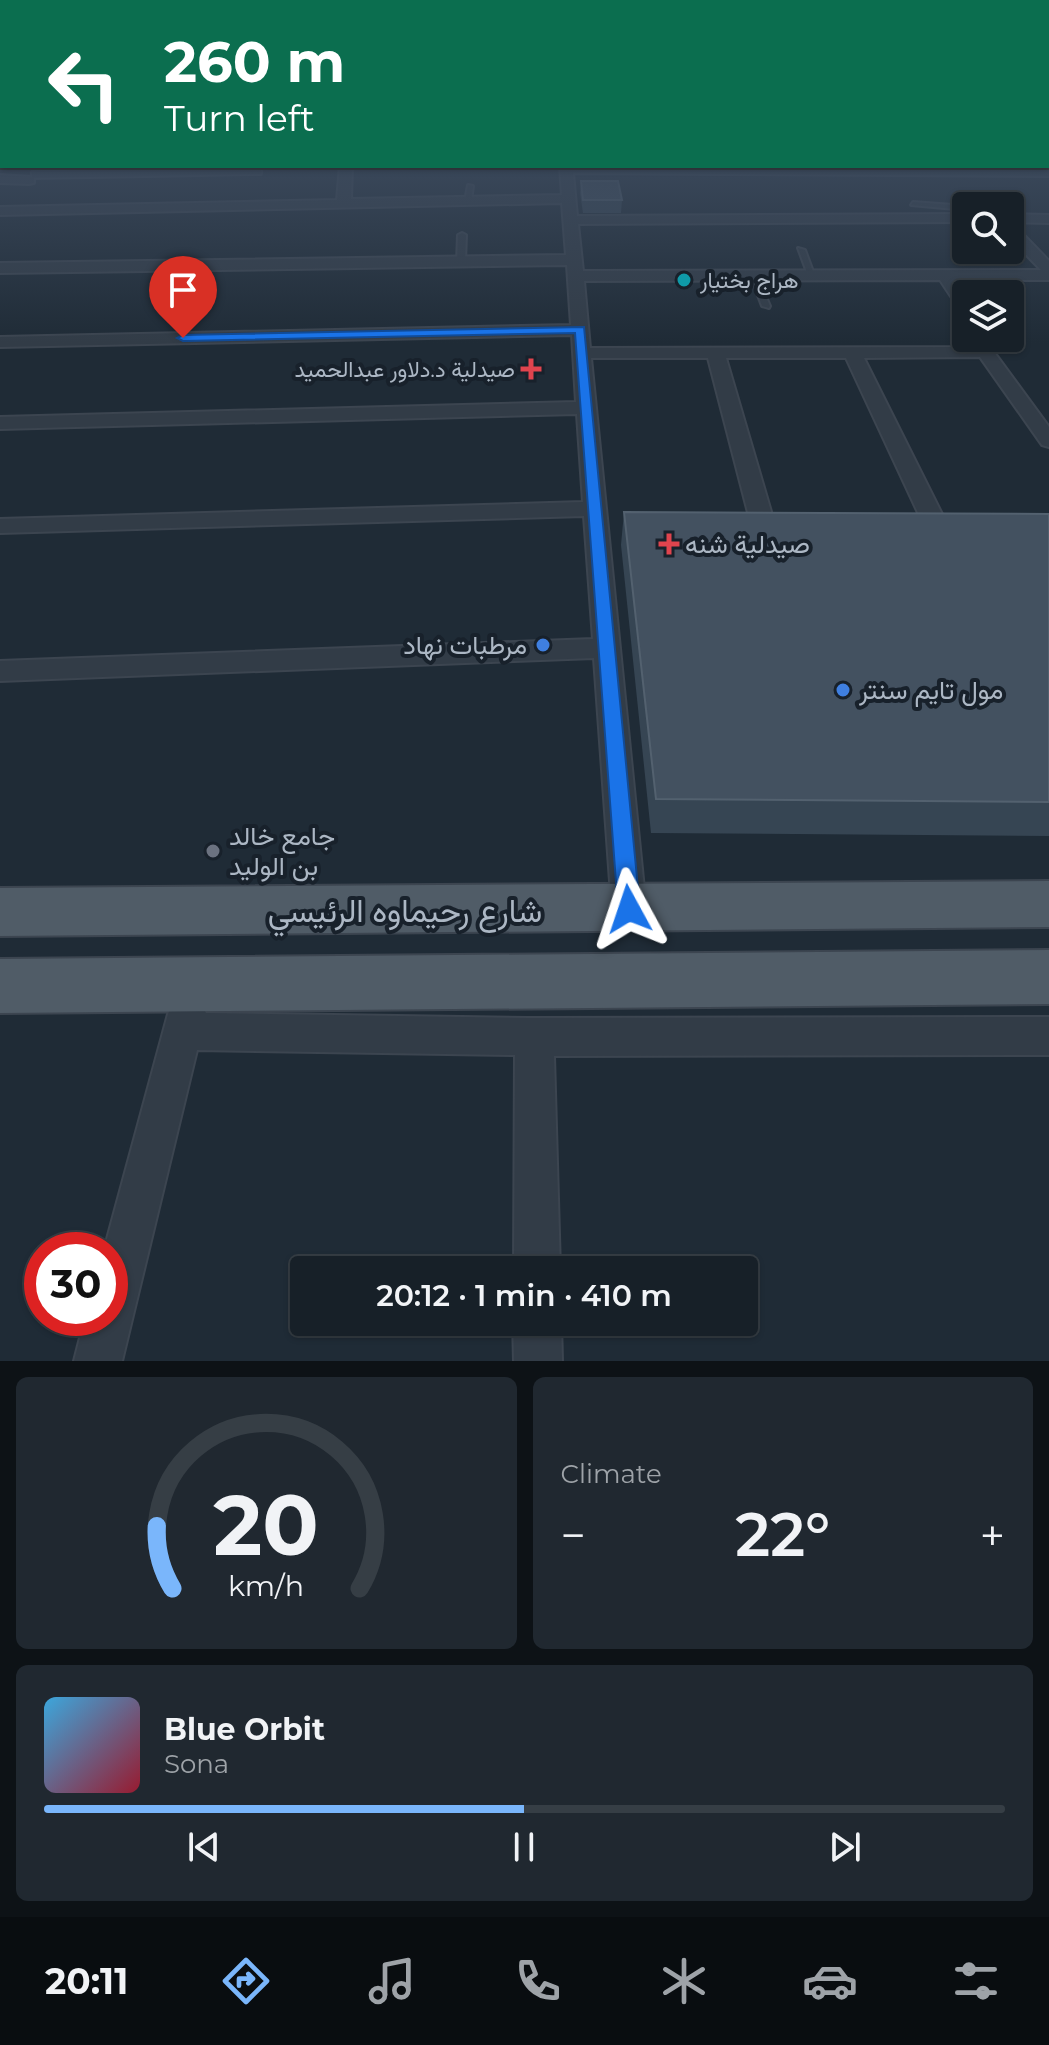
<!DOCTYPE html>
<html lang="en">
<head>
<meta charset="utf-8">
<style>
	:root { --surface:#172028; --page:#202830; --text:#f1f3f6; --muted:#9ea3a8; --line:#363e45; --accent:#7ab6fb }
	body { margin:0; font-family:Montserrat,Vazirmatn,sans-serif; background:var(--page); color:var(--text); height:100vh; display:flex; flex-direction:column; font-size:30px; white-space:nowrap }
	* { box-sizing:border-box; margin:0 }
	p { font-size:26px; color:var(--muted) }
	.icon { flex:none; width:44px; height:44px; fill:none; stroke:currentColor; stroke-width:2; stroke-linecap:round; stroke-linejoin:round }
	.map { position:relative; height:1361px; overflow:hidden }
	.drawer { display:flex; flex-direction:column; gap:16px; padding:16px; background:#0d1216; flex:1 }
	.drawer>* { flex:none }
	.guide { position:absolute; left:0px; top:0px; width:1050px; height:168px; box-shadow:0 2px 6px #0004,0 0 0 2px var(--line); background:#0b6e4f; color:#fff; overflow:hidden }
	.tools { position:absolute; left:952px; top:192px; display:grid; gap:16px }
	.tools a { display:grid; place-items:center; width:72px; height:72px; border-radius:8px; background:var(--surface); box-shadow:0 2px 6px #0004,0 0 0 2px var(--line); font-size:40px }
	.speed { position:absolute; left:24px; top:1232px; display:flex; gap:16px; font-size:40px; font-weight:700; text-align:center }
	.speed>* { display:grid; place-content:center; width:104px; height:104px; border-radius:50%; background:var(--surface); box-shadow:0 2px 6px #0004,0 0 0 2px var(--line); line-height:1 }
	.speed .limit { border:12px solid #d22; background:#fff; color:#111 }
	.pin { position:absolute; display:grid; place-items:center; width:68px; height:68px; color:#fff; margin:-82px -34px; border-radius:50% 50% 50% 0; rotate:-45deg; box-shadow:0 0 8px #0007 }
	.pin .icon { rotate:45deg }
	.me { position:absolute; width:88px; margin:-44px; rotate:355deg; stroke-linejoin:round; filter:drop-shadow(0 0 6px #0008) }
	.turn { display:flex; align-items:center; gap:28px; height:168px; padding:0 32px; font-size:36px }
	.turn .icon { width:104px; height:104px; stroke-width:2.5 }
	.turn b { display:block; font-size:56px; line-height:68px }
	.big { font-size:60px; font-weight:600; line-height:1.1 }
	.drawer .tile { flex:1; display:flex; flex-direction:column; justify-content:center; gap:12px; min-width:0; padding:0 28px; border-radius:12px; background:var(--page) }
	.drawer .dial { align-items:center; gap:0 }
	.dial svg { height:208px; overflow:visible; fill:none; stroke:var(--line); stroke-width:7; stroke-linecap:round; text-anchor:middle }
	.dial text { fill:var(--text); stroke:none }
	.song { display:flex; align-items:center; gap:24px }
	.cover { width:96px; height:96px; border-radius:12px; background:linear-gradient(135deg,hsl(200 70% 55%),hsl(350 70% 35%)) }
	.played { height:8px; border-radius:4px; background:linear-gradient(90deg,var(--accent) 50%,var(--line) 50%) }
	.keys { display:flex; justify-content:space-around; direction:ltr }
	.heat { display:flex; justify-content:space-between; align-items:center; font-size:44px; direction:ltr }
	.drawer .tiles { flex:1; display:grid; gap:16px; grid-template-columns:1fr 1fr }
	.tile:last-child { grid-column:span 2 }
	.trip { position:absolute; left:290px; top:1256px; width:468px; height:80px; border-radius:8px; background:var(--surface); box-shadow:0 2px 6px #0004,0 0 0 2px var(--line); font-weight:600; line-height:80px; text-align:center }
	.dock { display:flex; height:128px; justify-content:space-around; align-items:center; background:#090d10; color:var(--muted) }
	.dock .icon { width:56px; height:56px }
	.dock .active { color:var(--accent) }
	.dock b { font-size:36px; color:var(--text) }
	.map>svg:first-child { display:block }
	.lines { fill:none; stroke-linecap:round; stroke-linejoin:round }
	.service-casing { stroke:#3c4550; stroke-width:4 }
	.minor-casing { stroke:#3c4550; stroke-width:4 }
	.tertiary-casing { stroke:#3c4550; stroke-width:4 }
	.primary-casing { stroke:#3c4550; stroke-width:4 }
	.service { fill:#323c47; fill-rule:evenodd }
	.minor { fill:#323c47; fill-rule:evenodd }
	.tertiary { fill:#323c47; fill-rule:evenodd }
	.primary { fill:#505c67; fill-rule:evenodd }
	.wall { fill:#364553 }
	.building { fill:#435160; stroke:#53616f; stroke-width:2 }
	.route { fill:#1a73e8; stroke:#114b97; stroke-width:2 }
	.culture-dot { fill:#0f9aa8; stroke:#18212b; stroke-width:3 }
	.health-dot { fill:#e0444e; stroke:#18212b; stroke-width:3 }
	.shop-dot { fill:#3f7fe0; stroke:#18212b; stroke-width:3 }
	.worship-dot { fill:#6b7280; stroke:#18212b; stroke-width:3 }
	.labels { text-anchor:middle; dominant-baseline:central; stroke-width:8; stroke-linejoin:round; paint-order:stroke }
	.far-poi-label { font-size:22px; fill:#acb7c4; stroke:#18212b; text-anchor:start }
	.poi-label { font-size:26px; fill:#acb7c4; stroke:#18212b; text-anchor:start }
	.near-street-label { font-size:32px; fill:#acb7c4; stroke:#18212b }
</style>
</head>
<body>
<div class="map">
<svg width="1049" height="1361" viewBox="0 0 1049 1361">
	<rect width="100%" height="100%" fill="#1f2b36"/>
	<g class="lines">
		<defs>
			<g id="service">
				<polygon points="468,185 473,186 471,201 468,203 465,201"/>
				<polygon points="913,202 966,206 966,210 911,205"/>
				<polygon points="462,233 466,235 465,262 461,264 457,262 458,235"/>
				<polygon points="798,248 805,250 815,277 808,275"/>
				<polygon points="750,274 757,276 770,306 769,308 762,306"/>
			</g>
			<g id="minor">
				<polygon points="340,166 352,166 351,199 562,195 560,166 1049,168 1049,176 573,173 577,216 966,214 966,222 578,224 583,271 1041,270 1010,238 1010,225 1015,226 1049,261 1049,280 956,280 966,294 966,311 960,310 940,280 584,281 590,348 979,347 980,338 998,338 1000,341 994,352 1049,427 1049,447 1042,445 980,357 864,358 950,530 946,535 930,535 926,530 846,358 726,358 777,532 773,537 757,537 753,532 708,358 591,358 646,909 641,920 629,924 617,920 612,909 594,658 0,681 0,661 593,639 584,516 0,533 0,519 583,502 577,414 0,429 0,417 576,402 572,335 0,347 0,337 571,325 567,265 0,273 0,263 566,255 562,203 0,215 0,207 337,200"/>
				<polygon points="256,167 261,168 261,174 34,178 34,183 29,184 0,183 0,175 32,177 32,172 37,171"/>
				<polygon points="1010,214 1049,215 1049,223 1010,222"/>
				<polygon points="187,996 200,1001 206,1013 528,1018 1049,1017 1049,1055 554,1056 560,1270 514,1270 515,1055 197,1050 122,1361 74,1361 85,1318 110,1318 110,1250 104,1250 168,1014 174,1001"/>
				<polygon points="513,1322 561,1322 562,1361 514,1361"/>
			</g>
			<polygon id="tertiary" points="1049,159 1049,170 1041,166 1048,166"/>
			<g id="primary">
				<polygon points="1049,881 1049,927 0,936 0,888"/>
				<polygon points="1049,950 1049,1004 0,1013 0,959"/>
			</g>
		</defs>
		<!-- service casing -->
		<use href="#service" class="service-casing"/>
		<!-- minor casing -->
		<use href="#minor" class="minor-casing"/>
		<!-- tertiary casing -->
		<use href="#tertiary" class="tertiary-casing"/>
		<!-- primary casing -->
		<use href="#primary" class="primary-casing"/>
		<!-- service -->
		<use href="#service" class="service"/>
		<!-- minor -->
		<use href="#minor" class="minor"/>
		<!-- tertiary -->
		<use href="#tertiary" class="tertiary"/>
		<!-- primary -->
		<use href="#primary" class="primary"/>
	</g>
	<!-- wall -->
	<g class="wall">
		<polygon points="581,181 622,200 621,213 583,213 580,193"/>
		<polygon points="624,512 1049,514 1049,836 651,833 621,545"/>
	</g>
	<!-- building -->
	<g class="building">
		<polygon points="581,181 618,181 622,200 583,200"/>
		<polygon points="624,512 1049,514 1049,802 656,799"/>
	</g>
	<!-- sky -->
	<linearGradient id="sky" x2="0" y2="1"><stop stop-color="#11181e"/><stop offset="0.44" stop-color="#3c4a5d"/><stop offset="1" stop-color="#3c4a5d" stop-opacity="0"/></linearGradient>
	<rect width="1049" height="343" fill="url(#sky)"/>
	<!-- route -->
	<polygon class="route" points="584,327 640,909 637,916 629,919 621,916 618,909 575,333 183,341 177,338 183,335"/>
	<!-- markers -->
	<circle class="culture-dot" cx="684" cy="280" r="8"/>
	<g class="health-dot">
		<path d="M527 357h8v8h8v8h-8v8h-8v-8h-8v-8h8z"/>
		<path d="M665 532h8v8h8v8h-8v8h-8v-8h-8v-8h8z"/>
	</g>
	<g class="shop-dot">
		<circle cx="543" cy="645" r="8"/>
		<circle cx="843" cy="690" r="8"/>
	</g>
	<circle class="worship-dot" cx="213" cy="851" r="8"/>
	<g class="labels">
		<!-- far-poi labels -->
		<g class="far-poi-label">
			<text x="700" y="280">هراج بختيار</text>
			<text x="515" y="369" text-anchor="end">صيدلية د.دلاور عبدالحميد</text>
		</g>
		<!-- poi labels -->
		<g class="poi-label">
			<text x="685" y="544">صيدلية شنه</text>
			<text x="527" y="645" text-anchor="end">مرطبات نهاد</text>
			<text x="859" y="690">مول تايم سنتر</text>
			<text x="229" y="836">جامع خالد<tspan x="229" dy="30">بن الوليد</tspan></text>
		</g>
		<!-- near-street labels -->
		<g class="near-street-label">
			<text x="405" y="910">شارع رحيماوه الرئيسي</text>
		</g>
	</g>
</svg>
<div class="tools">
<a><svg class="icon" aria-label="search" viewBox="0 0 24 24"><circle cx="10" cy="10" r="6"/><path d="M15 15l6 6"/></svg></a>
<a><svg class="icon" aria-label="layers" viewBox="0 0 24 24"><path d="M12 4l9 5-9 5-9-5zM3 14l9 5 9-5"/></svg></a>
</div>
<div class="speed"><div class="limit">30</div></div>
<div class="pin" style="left:183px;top:338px;background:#d93025"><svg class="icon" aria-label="arrive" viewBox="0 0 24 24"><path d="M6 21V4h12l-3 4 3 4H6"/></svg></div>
<svg class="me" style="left:629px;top:909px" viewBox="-20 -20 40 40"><path d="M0-17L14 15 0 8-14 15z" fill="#1a73e8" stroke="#fff" stroke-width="4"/></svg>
<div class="trip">20:12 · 1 min · 410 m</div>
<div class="guide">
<div class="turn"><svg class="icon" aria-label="left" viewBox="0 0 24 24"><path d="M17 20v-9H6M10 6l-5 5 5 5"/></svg><div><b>260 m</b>Turn left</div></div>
</div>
</div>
<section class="drawer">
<div class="tiles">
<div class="tile dial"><svg viewBox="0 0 100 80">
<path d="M14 69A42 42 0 1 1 86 69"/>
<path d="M14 69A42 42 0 0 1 8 45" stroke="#7ab6fb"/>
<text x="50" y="56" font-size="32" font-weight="700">20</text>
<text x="50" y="72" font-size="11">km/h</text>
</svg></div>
<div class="tile"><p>Climate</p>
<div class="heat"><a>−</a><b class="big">22°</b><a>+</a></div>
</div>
<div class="tile">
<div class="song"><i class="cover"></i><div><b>Blue Orbit</b><p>Sona</p></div></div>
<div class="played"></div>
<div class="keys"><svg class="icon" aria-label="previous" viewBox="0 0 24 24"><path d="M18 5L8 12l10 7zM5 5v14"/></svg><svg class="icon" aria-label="pause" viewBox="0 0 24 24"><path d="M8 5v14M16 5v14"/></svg><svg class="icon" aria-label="next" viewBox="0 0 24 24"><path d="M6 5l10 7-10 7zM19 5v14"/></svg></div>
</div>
</div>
</section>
<nav class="dock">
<b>20:11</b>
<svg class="icon active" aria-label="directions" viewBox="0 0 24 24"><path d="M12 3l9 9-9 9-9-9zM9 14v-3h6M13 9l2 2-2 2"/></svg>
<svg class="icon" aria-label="music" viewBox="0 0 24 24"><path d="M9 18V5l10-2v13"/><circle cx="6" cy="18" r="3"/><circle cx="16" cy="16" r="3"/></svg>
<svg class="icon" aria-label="phone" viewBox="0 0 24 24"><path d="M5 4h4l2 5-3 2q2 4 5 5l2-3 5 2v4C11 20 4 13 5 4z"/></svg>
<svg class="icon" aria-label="climate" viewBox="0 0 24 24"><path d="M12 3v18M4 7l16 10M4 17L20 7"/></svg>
<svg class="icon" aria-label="car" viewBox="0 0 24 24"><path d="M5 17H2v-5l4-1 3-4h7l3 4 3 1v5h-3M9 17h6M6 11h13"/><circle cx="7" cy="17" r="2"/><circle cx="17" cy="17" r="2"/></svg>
<svg class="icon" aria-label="filters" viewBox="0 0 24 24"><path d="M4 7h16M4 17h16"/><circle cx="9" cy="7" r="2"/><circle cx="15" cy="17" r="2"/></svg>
</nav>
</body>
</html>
